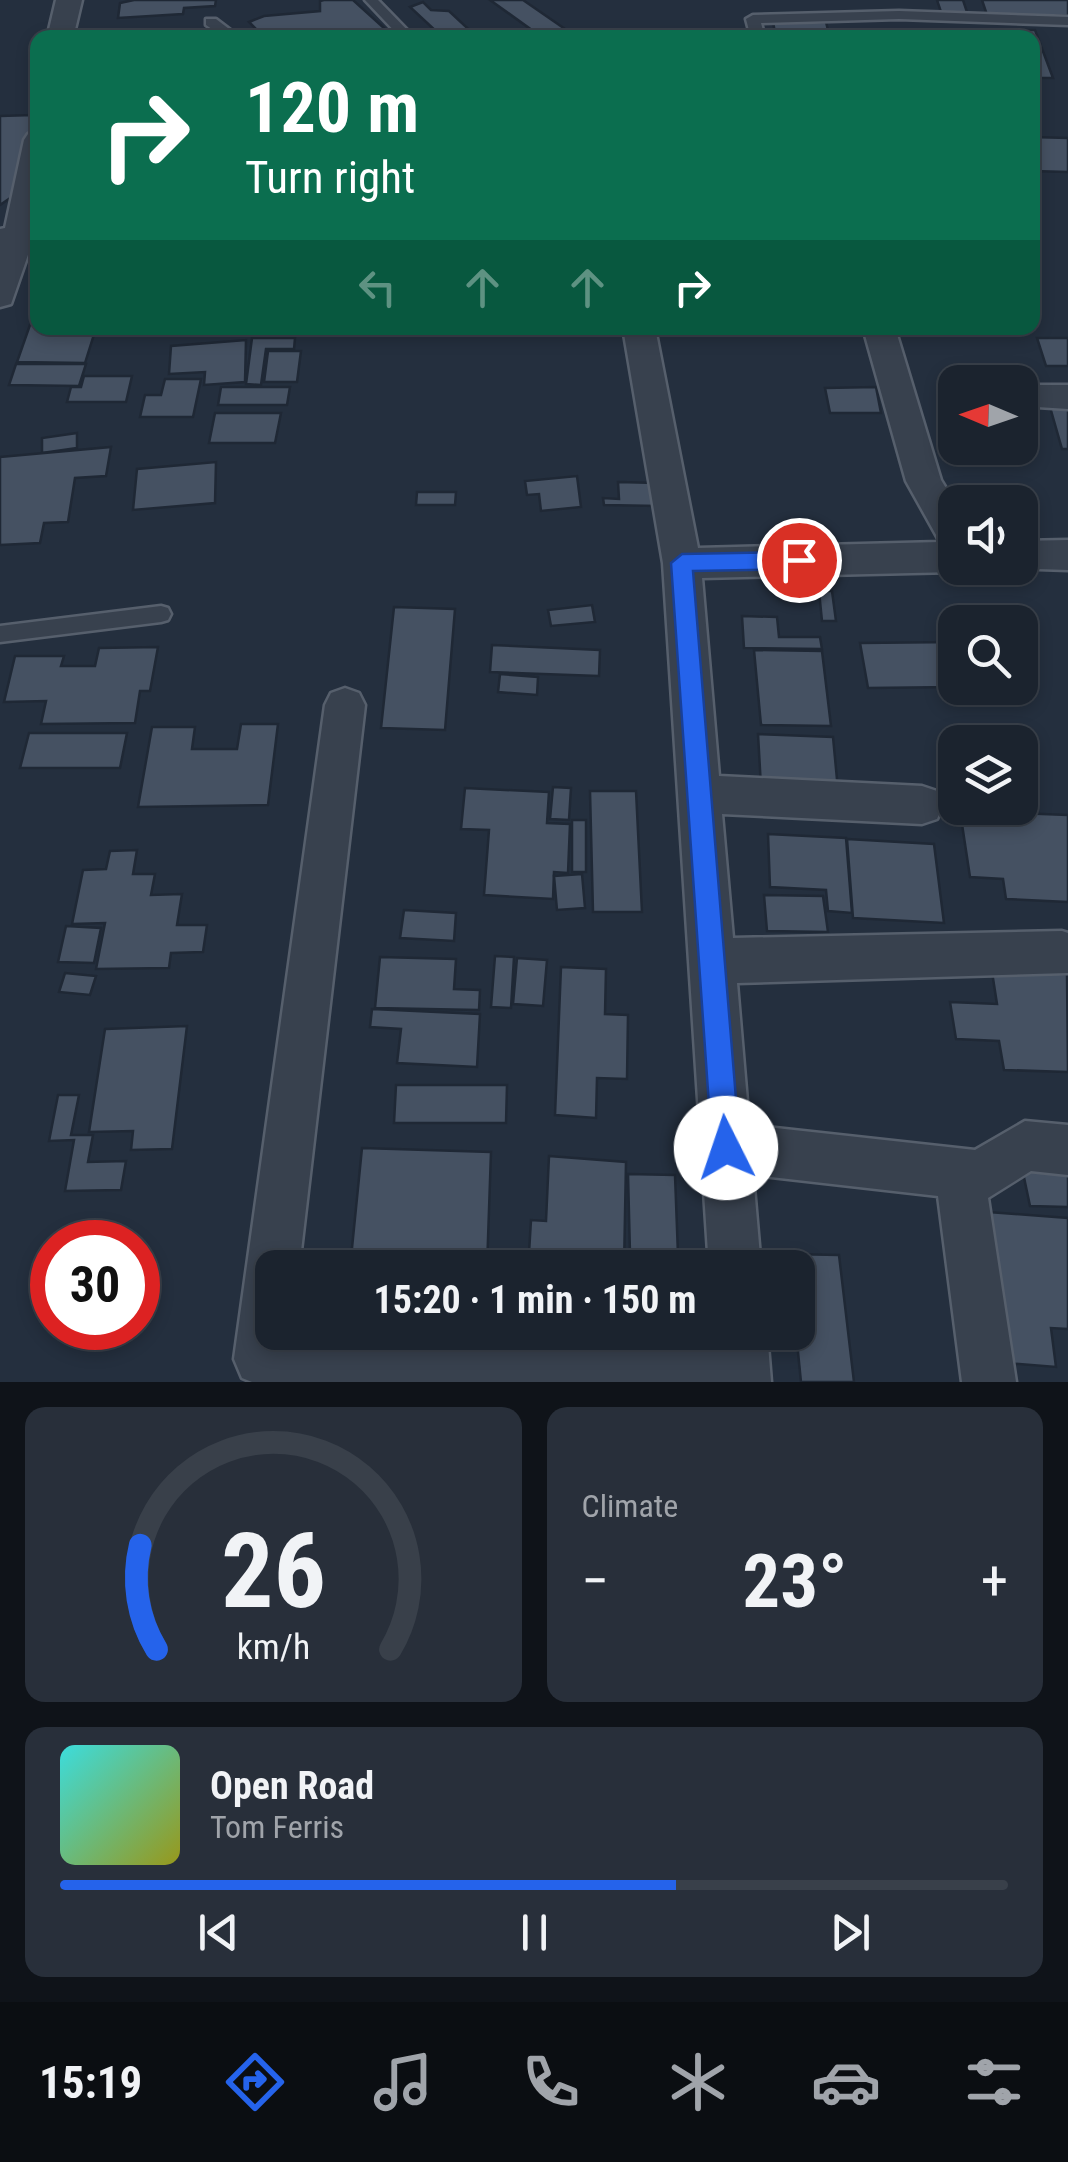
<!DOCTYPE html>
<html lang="en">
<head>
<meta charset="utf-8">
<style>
	:root { --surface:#1b232e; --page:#282f3a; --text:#f1f3f6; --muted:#a0a4aa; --line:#39404a; --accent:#2563eb }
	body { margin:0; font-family:"Roboto Condensed",sans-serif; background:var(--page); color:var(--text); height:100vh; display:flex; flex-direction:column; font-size:38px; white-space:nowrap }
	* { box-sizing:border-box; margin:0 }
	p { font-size:32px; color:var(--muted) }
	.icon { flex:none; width:55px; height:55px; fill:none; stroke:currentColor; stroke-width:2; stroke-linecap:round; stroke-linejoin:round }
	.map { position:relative; height:1382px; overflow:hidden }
	.side { display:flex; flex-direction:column; gap:25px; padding:25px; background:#0f1319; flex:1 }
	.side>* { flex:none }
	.guide { position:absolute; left:30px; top:30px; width:1010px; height:305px; border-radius:20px; box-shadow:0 5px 15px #0003,0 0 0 2px var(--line); background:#0b6e4f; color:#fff; overflow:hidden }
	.needle { width:65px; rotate:272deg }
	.buttons { position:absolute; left:938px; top:365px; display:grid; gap:20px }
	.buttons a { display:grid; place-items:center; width:100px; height:100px; border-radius:20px; background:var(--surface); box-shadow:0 5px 15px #0003,0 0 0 2px var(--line); font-size:50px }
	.speed { position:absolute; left:30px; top:1220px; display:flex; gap:20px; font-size:50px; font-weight:700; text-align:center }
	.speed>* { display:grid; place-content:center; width:130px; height:130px; border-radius:50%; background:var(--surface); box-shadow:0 5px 15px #0003,0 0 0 2px var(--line); line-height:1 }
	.speed .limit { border:15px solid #d22; background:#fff; color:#111 }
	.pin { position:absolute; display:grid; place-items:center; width:85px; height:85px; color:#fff; margin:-42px; border:5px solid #fff; border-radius:50%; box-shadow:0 2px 10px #0007 }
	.me { position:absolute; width:110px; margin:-55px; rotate:356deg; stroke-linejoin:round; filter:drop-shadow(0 0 8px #0008) }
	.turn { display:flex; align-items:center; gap:35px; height:210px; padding:0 50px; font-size:45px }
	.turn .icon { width:130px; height:130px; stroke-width:2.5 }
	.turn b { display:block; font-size:70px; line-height:85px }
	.lanes { display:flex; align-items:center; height:95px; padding:0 50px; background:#0003; justify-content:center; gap:50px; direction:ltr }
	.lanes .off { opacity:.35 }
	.big { font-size:75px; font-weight:700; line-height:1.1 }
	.side .tile { flex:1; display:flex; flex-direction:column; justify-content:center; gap:15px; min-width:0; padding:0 35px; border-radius:20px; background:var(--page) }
	.side .dial { align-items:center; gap:0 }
	.dial svg { height:260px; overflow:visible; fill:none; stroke:var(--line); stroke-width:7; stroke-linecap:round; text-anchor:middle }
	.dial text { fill:var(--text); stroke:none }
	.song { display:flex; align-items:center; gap:30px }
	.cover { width:120px; height:120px; border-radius:15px; background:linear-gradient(135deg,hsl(180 70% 55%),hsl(60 70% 35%)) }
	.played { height:10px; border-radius:5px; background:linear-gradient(90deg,var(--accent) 65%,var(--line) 65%) }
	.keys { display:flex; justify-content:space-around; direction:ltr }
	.heat { display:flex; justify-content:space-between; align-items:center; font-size:55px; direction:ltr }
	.side .tiles { flex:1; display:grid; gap:25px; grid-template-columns:1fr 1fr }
	.tile:last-child { grid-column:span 2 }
	.trip { position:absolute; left:255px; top:1250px; width:560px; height:100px; border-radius:20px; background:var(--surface); box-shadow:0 5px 15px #0003,0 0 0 2px var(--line); font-weight:700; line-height:100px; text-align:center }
	.tab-bar { display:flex; height:160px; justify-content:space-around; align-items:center; background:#0b0e12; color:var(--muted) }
	.tab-bar .icon { width:70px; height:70px }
	.tab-bar .active { color:var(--accent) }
	.tab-bar b { font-size:45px; color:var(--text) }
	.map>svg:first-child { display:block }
	.building { fill:#455162; stroke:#1f2835; stroke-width:2.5 }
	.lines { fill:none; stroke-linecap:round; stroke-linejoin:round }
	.service-casing { stroke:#565f6c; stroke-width:5 }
	.minor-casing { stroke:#565f6c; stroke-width:5 }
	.service { fill:#38414e; fill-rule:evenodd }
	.minor { fill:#38414e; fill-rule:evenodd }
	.route { fill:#2563eb; stroke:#184099; stroke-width:2.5 }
</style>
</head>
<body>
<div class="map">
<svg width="1068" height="1382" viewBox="0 0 1068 1382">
	<rect width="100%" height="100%" fill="#242f3e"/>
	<!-- building -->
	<g class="building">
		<polygon points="134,0 216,0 215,6 184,8 183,14 118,18 120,3"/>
		<polygon points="353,0 395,38 265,38 249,22 264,16 320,11 320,1 324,0"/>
		<polygon points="490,0 523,0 565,29 543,38"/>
		<polygon points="937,0 963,0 968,15 942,15"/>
		<polygon points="982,0 1068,0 1068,16 987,15"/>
		<polygon points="423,2 431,10 449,11 478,38 438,38 439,34 410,7"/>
		<polygon points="773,22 826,22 828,30 848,30 850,38 776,38"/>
		<polygon points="976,30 1035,30 1053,78 1032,78 1032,38 978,38"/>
		<polygon points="33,115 19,192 0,205 0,116"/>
		<polygon points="1032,137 1068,138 1068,172 1032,171"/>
		<polygon points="38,302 38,328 96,328 85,363 17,362"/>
		<polygon points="252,338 295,338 294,349 266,349 261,385 246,384"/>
		<polygon points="1037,338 1068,338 1068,366 1046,366"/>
		<polygon points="246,340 245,382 204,385 205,372 169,374 171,346"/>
		<polygon points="268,351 301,351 297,382 264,382"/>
		<polygon points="16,364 86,364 79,386 9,385"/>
		<polygon points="84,376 132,376 126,402 67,402 71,387 81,387"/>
		<polygon points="165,379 201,379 193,417 140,417 145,395 161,395"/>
		<polygon points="221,387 290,387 287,405 218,405"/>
		<polygon points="876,387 881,413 830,413 825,388"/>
		<polygon points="1048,400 1068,400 1068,449 1062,449"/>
		<polygon points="215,413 281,413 275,443 209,443"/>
		<polygon points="77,433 77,448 42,453 42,438"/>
		<polygon points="111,447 106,476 75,478 68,522 44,523 40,543 0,545 0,457"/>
		<polygon points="216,462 215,503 133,510 137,469"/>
		<polygon points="577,476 581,507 541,511 539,494 527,495 525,481"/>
		<polygon points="618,482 657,483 658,506 604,505 603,498 619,499"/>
		<polygon points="417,492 456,492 455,505 416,505"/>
		<polygon points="819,591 832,591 836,621 822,621"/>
		<polygon points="592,605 595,622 551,626 548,610"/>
		<polygon points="394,607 455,609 445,730 381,728"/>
		<polygon points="742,616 777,617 779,637 820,637 822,649 744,648"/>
		<polygon points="955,642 955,687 868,688 860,643"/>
		<polygon points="492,645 600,650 599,676 490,672"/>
		<polygon points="158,647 150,691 140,691 135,723 41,724 46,701 4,702 15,656 64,656 61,666 95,666 99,648"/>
		<polygon points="754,650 822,651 831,726 761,725"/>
		<polygon points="500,674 538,677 537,695 498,692"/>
		<polygon points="241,724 278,724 268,805 138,807 152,727 195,727 192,749 237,749"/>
		<polygon points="29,733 127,733 120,768 20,768"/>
		<polygon points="758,734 833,737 838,790 761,787"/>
		<polygon points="553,787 571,788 569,820 550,819"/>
		<polygon points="465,788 549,792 547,823 570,824 568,873 554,872 553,899 484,895 489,830 461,829"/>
		<polygon points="590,791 636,791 642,912 593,912"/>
		<polygon points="960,811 1068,815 1068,902 1006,899 1003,879 970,877"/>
		<rect x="572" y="820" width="14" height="52"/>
		<polygon points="768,834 846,838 852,913 828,911 826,890 770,887"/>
		<polygon points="847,839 934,844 944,923 853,918"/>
		<polygon points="137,850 133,874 155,874 151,895 182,894 177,925 207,925 203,952 171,953 169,968 96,969 105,923 72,924 83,870 106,869 110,851"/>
		<polygon points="582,874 585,908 557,910 554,876"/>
		<polygon points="764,895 823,896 828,932 767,931"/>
		<polygon points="404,910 456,913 454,941 400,938"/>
		<polygon points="66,926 101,928 94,963 58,962"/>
		<polygon points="495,956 514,957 511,1008 491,1007"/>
		<polygon points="380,957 456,959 454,989 480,990 479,1010 375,1008"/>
		<polygon points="517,958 547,960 543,1006 513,1004"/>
		<polygon points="561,967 606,969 605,1014 628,1015 627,1079 597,1078 596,1118 555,1115"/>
		<polygon points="992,972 1067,974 1068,1072 1004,1070 999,1041 956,1039 950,1002 997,1004"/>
		<polygon points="65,973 96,976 90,995 59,992"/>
		<polygon points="372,1009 480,1014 477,1067 397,1063 401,1029 370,1027"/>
		<polygon points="187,1026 172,1149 131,1150 133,1131 89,1132 105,1029"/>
		<polygon points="396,1085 507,1085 506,1123 394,1123"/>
		<polygon points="58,1095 79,1095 71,1135 93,1135 88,1162 126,1161 121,1190 65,1191 74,1140 49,1141"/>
		<polygon points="362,1148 491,1152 487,1268 350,1268"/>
		<polygon points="549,1156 626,1162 624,1268 564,1268 564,1255 529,1253 531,1220 546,1221"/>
		<polygon points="1022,1168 1068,1168 1068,1207 1030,1206"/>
		<polygon points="628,1174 675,1175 678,1255 630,1254"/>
		<polygon points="975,1211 1068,1218 1068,1329 1051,1328 1056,1367 994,1362"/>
		<polygon points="789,1254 839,1255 854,1382 801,1382 796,1332 798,1268 790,1268"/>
	</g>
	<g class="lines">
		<defs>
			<g id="service">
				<polygon points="365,0 378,0 415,38 401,38"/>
				<polygon points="899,11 1068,17 1068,25 899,19 761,23 765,38 751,38 746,19 753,15"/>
				<polygon points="206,19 216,19 241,38 225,38 206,25"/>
				<polygon points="161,606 168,608 171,614 168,620 161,622 0,642 0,626"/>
			</g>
			<g id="minor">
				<polygon points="56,0 82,0 73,38 47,38"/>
				<polygon points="38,131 38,246 31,246 11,304 0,307 0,229 5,228 24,140 28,134"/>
				<polygon points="623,328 655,328 698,548 940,542 906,481 863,328 895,328 941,480 955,503 955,568 968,568 955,572 702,578 719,776 922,786 937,791 943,805 937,819 922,824 722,814 733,938 1062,931 1068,933 1068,973 737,983 749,1125 975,1150 1025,1121 1068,1125 1068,1175 1031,1171 988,1198 1016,1382 962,1382 938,1196 753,1175 761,1268 709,1268 663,563"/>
				<polygon points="1034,385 1068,385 1068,409 1022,406 1022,388"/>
				<polygon points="1068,540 1068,570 1010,568 1020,568 1020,541"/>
				<polygon points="345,688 359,693 365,705 299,1268 272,1268 272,1332 715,1351 713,1332 767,1332 771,1382 252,1382 242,1378 234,1359 325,705 331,693"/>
			</g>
		</defs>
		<!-- service casing -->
		<use href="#service" class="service-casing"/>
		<!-- minor casing -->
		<use href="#minor" class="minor-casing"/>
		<!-- service -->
		<use href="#service" class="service"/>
		<!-- minor -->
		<use href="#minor" class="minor"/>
	</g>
	<!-- route -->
	<polygon class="route" points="799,552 810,560 799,569 693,571 740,1148 736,1157 726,1162 716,1157 712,1148 671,563 682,554"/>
</svg>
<div class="buttons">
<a><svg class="needle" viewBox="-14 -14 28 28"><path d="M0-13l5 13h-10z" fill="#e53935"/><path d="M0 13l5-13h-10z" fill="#a0a4aa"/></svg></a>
<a><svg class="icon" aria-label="sound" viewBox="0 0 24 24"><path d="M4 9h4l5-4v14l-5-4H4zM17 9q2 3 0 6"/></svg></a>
<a><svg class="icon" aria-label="search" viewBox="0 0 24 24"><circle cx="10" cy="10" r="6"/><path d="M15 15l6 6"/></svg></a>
<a><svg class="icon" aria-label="layers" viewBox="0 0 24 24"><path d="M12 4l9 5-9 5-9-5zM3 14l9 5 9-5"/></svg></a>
</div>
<div class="speed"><div class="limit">30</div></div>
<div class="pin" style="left:799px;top:560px;background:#d93025"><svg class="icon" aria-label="arrive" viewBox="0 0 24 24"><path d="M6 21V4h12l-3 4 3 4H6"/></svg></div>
<svg class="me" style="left:726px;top:1148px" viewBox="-20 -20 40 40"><circle r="19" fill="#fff"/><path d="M0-13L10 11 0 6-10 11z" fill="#2563eb"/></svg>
<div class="trip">15:20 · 1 min · 150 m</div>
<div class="guide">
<div class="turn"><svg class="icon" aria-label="right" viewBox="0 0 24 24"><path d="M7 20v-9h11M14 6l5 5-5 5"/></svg><div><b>120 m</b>Turn right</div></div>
<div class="lanes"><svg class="icon off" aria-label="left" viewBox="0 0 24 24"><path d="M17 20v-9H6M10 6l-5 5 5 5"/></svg><svg class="icon off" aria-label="ahead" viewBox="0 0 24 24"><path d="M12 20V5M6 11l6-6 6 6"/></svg><svg class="icon off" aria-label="ahead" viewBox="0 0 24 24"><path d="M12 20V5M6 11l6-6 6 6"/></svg><svg class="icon" aria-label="right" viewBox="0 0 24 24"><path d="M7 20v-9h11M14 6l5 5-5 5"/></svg></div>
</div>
</div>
<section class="side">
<div class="tiles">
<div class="tile dial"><svg viewBox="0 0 100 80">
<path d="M14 69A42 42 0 1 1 86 69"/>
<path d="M14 69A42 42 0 0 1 9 37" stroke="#2563eb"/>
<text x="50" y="56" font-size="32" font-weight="700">26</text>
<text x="50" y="72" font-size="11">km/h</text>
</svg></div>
<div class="tile"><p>Climate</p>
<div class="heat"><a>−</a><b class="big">23°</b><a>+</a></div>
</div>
<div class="tile">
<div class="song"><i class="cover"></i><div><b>Open Road</b><p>Tom Ferris</p></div></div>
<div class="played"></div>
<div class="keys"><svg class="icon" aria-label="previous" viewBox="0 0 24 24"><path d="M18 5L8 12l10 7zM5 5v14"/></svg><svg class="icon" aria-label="pause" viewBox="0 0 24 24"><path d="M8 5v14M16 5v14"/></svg><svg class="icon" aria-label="next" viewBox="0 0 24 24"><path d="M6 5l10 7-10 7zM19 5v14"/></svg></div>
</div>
</div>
</section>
<nav class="tab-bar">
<b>15:19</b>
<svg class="icon active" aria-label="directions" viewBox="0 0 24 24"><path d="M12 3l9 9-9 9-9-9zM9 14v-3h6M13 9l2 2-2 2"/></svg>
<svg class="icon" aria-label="music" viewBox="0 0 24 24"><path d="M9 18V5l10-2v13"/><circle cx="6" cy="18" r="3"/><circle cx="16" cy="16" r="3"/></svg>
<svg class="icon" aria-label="phone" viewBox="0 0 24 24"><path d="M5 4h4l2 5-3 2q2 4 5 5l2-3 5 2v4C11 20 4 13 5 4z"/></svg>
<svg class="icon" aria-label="climate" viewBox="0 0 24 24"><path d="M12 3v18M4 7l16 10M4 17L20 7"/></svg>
<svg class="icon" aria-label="car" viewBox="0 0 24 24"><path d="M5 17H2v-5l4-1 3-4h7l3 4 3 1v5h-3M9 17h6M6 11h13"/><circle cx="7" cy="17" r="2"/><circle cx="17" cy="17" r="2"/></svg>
<svg class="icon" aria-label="filters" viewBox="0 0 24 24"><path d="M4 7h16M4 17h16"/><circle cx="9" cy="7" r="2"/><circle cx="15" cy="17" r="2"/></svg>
</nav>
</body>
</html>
